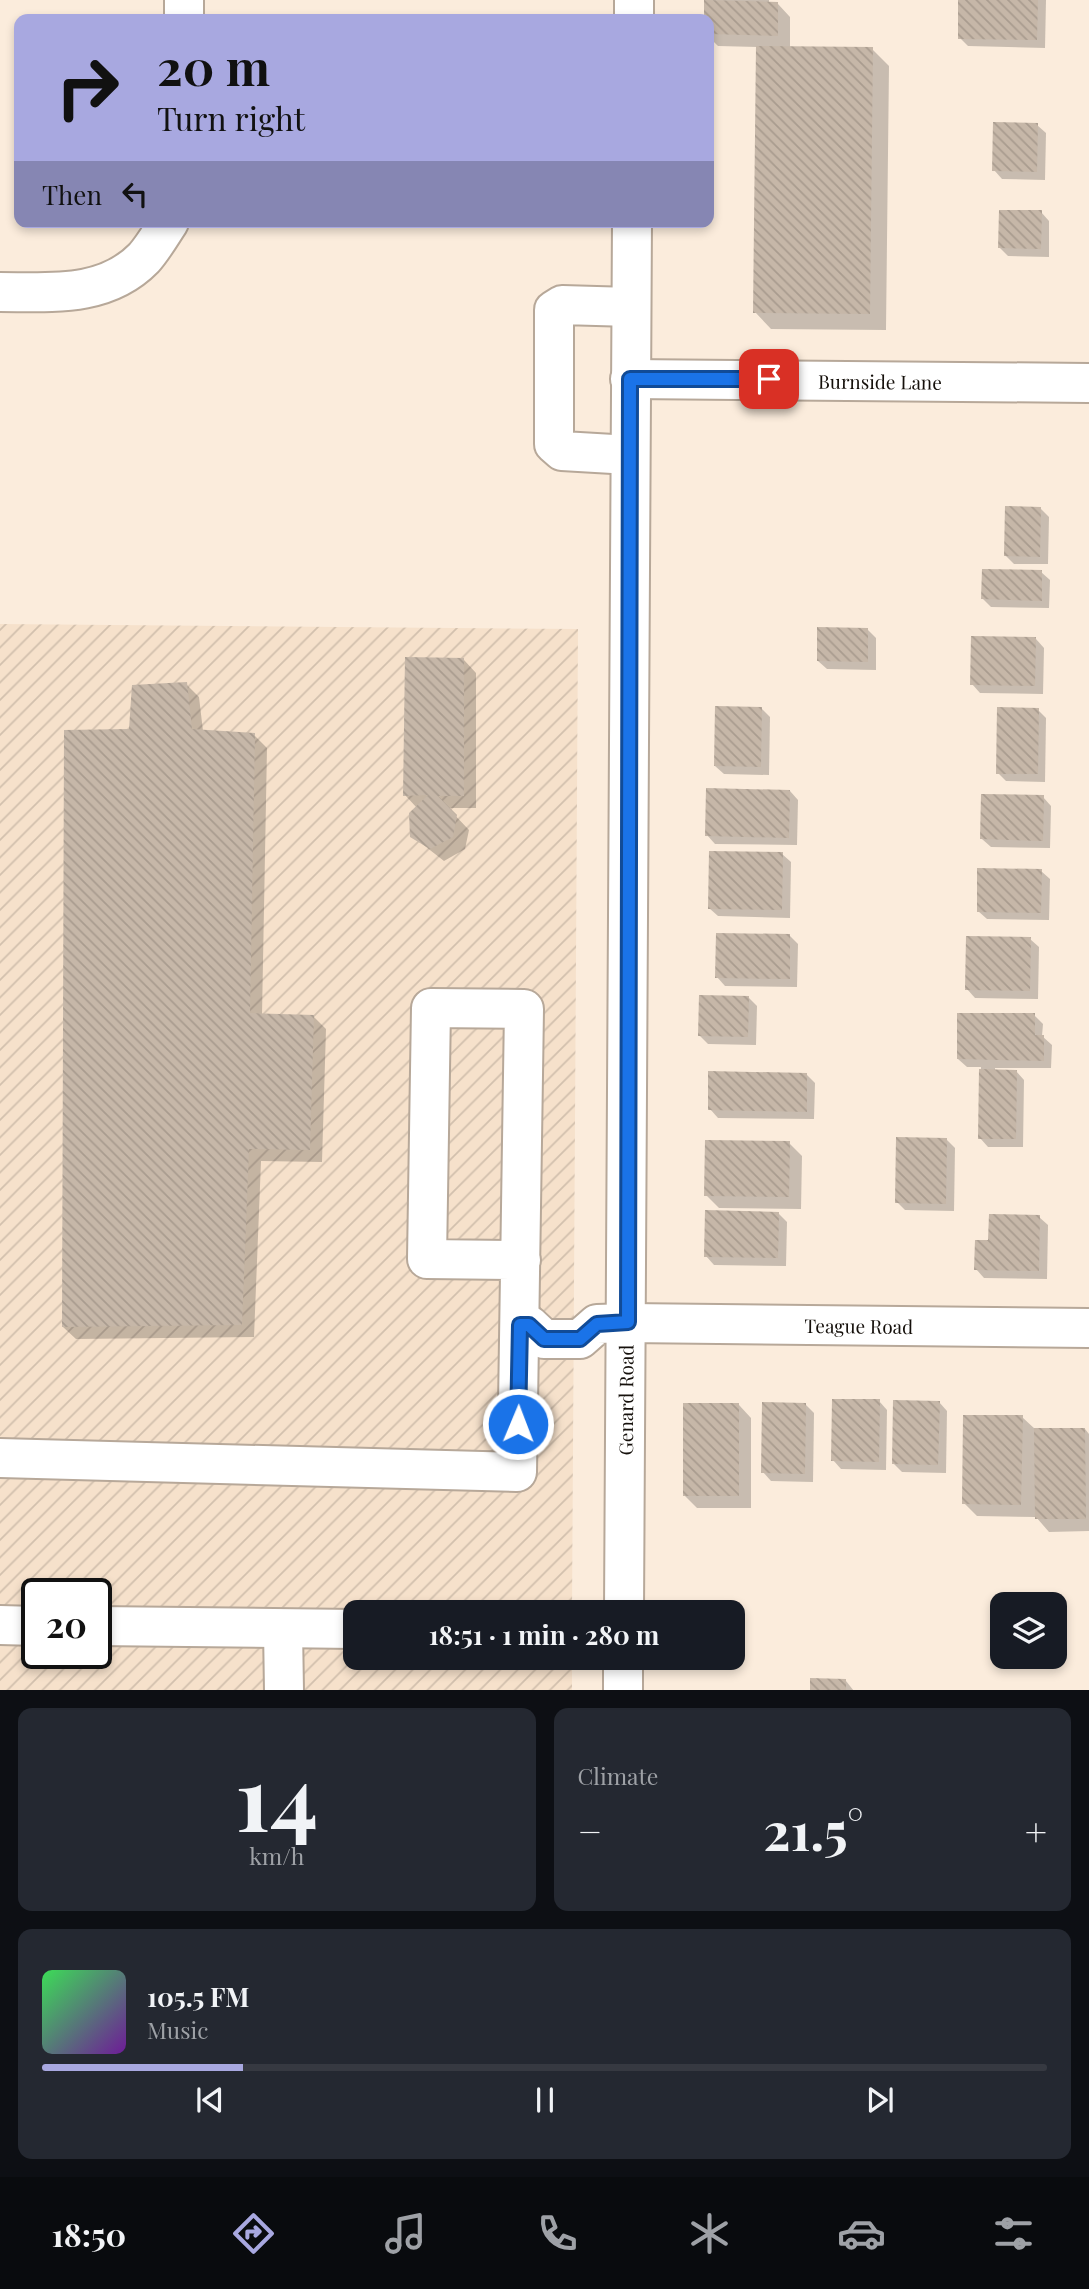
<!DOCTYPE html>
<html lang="en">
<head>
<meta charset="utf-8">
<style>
	:root { --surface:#171b24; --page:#242831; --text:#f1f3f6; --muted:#9ea1a6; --line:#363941; --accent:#a8a8e0 }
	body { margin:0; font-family:"Playfair Display",serif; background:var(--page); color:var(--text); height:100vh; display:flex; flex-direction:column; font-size:26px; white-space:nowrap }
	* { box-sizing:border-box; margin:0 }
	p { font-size:23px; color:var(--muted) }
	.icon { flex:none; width:38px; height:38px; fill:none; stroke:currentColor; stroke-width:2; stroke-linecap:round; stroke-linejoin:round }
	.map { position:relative; height:1690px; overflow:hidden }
	.panel { display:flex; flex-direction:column; gap:18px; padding:18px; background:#0d0f14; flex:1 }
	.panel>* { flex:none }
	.hud { position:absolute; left:14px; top:14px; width:700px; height:214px; border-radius:14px; box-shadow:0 4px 10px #0003; background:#a8a8e0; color:#111; overflow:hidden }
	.controls { position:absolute; left:990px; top:1592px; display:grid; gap:14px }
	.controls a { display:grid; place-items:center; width:77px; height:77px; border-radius:14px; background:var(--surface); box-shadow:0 4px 10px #0003; font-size:35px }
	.speed { position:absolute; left:21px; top:1578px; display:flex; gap:14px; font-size:35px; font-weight:700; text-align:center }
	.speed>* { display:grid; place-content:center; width:91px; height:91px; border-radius:50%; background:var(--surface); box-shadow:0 4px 10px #0003; line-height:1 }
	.speed .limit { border:4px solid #111; border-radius:10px; background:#fff; color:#111 }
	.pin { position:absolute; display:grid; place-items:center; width:60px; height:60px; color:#fff; margin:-30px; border-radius:14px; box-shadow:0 4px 10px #0006 }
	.me { position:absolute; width:77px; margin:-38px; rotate:1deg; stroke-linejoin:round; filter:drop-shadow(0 0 5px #0008) }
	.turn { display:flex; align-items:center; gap:24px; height:147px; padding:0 28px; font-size:32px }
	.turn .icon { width:91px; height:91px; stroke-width:2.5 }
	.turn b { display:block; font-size:49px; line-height:60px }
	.then { display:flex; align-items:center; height:66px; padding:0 28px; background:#0003; gap:14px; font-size:26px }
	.big { font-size:52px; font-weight:700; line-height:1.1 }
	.panel .card { flex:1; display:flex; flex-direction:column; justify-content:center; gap:10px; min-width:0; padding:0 24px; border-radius:14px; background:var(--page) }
	.panel .dial { align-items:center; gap:0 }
	.dial b { font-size:91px; line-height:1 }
	.song { display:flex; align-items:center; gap:21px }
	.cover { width:84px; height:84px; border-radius:10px; background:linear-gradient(135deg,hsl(130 70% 55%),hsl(280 70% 35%)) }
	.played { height:7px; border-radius:4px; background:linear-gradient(90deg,var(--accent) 20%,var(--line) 20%) }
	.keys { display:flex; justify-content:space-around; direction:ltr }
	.heat { display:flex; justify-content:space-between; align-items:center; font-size:38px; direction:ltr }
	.panel .tiles { flex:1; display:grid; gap:18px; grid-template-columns:1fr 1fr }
	.card:last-child { grid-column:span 2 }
	.trip { position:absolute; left:343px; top:1600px; width:402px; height:70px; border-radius:14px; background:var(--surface); box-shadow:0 4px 10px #0003; font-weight:700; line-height:70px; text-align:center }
	.menu { display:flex; height:112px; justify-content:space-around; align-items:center; background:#090b0e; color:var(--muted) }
	.menu .icon { width:49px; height:49px }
	.menu .active { color:var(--accent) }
	.menu b { font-size:32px; color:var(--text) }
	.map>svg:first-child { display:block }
	.industrial { fill:url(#industrial-furrows); fill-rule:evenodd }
	.shadow { fill:#0003 }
	.building { fill:url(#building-back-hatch) }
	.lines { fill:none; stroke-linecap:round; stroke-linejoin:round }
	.minor-casing { stroke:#b7a899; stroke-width:42 }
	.minor { stroke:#fff; stroke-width:38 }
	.route-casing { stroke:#114b97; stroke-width:18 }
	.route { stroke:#1a73e8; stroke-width:12 }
	.labels { text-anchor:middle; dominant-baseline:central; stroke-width:7; stroke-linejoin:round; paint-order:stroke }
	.street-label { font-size:19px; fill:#15100b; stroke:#fefbf8 }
</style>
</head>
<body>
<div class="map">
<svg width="1089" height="1691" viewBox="0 0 1089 1691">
	<defs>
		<pattern id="industrial-furrows" width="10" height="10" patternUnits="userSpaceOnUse" patternTransform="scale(1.75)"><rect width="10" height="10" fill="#f6e1cb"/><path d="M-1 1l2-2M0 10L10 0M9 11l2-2" fill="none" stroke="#d2c0ad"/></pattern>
		<pattern id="building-back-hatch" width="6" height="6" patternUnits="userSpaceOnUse" patternTransform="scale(1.75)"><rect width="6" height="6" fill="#c6b7a8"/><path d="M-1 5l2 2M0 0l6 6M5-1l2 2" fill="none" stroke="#a99c8f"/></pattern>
	</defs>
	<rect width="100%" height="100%" fill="#fbecdc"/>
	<!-- industrial -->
	<path class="industrial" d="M 0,624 L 578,629 L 572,1612 L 355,1612 L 355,1657 L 572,1657 L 572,1690 L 0,1691 ZM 37,1594 L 96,1594 L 96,1654 L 37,1654 Z"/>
	<!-- shadow -->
	<g class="shadow">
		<polygon points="706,0 769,0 769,4 778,4 790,17 790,48 872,49 889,66 886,330 771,329 755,312 757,47 718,46 709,37"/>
		<polygon points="960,0 1046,0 1045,48 968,46 960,38"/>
		<polygon points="1037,125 1046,133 1045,180 1002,179 994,170"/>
		<polygon points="1041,212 1049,221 1049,257 1008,256 1000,248"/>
		<polygon points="1040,508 1049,517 1048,564 1014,564 1005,555"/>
		<polygon points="1041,572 1050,580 1049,608 991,607 983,599"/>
		<polygon points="868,630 876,638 876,670 827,669 818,661"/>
		<polygon points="1036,639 1044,648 1043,694 980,693 972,684"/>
		<polygon points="464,660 476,673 476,808 448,808 469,830 465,849 444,861 412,836 417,808 405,795"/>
		<polygon points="186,684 199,697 203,731 254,735 267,748 262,1015 313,1016 326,1029 322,1162 261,1161 254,1337 76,1339 63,1327"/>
		<polygon points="762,709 770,717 769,775 724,774 715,766"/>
		<polygon points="1038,710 1046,718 1045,782 1006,781 998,773"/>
		<polygon points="790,791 798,800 797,845 715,844 707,835"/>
		<polygon points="1043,797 1051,806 1050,848 991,847 982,839"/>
		<polygon points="782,854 791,862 790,918 718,916 709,908"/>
		<polygon points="1041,871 1050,879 1049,920 987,919 978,911"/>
		<polygon points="790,936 798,944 797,987 725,986 717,977"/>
		<polygon points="1030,939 1039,947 1038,999 975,998 967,989"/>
		<polygon points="748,997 757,1006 756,1045 708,1044 700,1036"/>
		<polygon points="1034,1015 1043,1024 1042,1036 1052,1045 1051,1068 995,1068 995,1071 1016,1071 1024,1080 1023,1147 988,1147 980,1138 981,1067 967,1067 958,1059"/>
		<polygon points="807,1075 815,1083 814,1119 718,1118 710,1109"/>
		<polygon points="947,1140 955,1148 954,1211 905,1210 897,1202"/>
		<polygon points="789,1143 802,1156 801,1209 719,1208 706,1195"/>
		<polygon points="778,1213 787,1222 786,1266 714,1265 706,1256"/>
		<polygon points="1039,1217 1048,1225 1047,1279 984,1278 976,1269 990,1242"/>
		<polygon points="879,1401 887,1410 886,1470 841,1469 833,1460"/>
		<polygon points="939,1402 947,1411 946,1473 902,1472 894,1464"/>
		<polygon points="739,1405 751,1418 751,1508 697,1508 684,1495"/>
		<polygon points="806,1405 814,1413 813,1482 771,1481 763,1472"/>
		<polygon points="1022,1417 1035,1429 1085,1429 1089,1434 1089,1531 1049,1532 1036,1517 977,1516 964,1503"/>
		<polygon points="846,1681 854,1691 811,1691"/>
	</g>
	<!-- building -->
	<g class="building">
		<polygon points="704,0 778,2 778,36 709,34 709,19 704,19"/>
		<polygon points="958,0 1038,0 1037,40 958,39"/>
		<polygon points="756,46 873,47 870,314 753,313"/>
		<polygon points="993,122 1038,123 1037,172 992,171"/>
		<polygon points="999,210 1042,210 1041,249 998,248"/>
		<polygon points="1005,506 1041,507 1040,557 1004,556"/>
		<polygon points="982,569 1042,570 1042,601 981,599"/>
		<polygon points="817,627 868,628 868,662 817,661"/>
		<polygon points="971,636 1036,637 1035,686 970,685"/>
		<polygon points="405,657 464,658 464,796 438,796 457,815 453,837 430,849 410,837 409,813 428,795 403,796"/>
		<polygon points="187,682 192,729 255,733 250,1013 314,1015 310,1150 249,1149 242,1325 62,1327 64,730 129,729 132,685"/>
		<polygon points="715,706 762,707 761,767 714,766"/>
		<polygon points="997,707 1039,708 1038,774 996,774"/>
		<polygon points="706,788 790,790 789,838 705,836"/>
		<polygon points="981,794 1044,795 1043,841 980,839"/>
		<polygon points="709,851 783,852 782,910 708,909"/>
		<polygon points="977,868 1042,869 1041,913 977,912"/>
		<polygon points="716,933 790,934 790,979 715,978"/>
		<polygon points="966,936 1031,937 1030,991 965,990"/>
		<polygon points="699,995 749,996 748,1037 698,1036"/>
		<polygon points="957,1013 1035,1013 1035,1035 1044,1035 1044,1061 957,1059"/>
		<polygon points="979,1069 1017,1070 1016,1139 978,1139"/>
		<polygon points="708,1071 807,1073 807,1112 708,1110"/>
		<polygon points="896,1137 947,1138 946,1204 895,1203"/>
		<polygon points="705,1140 790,1141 789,1197 704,1196"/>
		<polygon points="705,1210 779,1212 778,1258 704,1257"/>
		<polygon points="989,1214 1040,1215 1039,1271 974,1270 975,1240 988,1240"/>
		<polygon points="832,1399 880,1399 879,1462 831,1461"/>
		<polygon points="893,1400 940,1401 938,1465 892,1464"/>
		<polygon points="762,1402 806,1403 805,1474 761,1473"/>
		<rect x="683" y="1403" width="56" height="93"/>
		<polygon points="963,1415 1023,1415 1021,1505 962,1504"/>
		<polygon points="1034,1428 1085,1428 1086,1519 1035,1519"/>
		<polygon points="810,1678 846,1679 846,1691 810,1691"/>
	</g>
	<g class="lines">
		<defs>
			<g id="minor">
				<polyline points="184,19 184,0"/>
				<polyline points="634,19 634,0"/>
				<path d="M 0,292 C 50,292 105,298 144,258 C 153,248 161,234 169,222"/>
				<path id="s1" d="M 630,379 L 1089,383"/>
				<polyline points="630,455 562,451 554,444 554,310 562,305 631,307"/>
				<path id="s2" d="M 529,1325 L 544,1339 L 580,1339 L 597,1324 L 628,1323 L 1089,1328"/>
				<polyline points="0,1458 517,1472 524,1009 431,1008 427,1259 521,1260"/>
				<path id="s3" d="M 624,1612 L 632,222"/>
				<polyline points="0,1625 37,1626"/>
				<polyline points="96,1626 355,1629"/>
				<polyline points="283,1629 284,1691"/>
				<polyline points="623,1691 623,1657"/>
			</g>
		</defs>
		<!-- minor casing -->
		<use href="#minor" class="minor-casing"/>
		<!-- minor -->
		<use href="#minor" class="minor"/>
	</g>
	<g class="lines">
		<defs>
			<polyline id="route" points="518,1424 520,1325 529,1325 544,1339 580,1339 597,1324 628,1322 630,379 769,379"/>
		</defs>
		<!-- route casing -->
		<use href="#route" class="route-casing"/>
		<!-- route -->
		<use href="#route" class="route"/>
	</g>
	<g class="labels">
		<!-- street labels -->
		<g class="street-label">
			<text stroke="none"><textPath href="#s1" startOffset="250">Burnside Lane</textPath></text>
			<text stroke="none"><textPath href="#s2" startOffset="341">Teague Road</textPath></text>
			<text stroke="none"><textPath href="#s3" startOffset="212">Genard Road</textPath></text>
		</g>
	</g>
</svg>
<div class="controls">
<a><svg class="icon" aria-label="layers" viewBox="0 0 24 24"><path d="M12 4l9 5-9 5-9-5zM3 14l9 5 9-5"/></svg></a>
</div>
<div class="speed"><div class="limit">20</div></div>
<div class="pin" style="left:769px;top:379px;background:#d93025"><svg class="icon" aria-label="arrive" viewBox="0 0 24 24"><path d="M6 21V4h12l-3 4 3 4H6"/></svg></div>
<svg class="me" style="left:518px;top:1424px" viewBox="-20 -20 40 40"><circle r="17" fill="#1a73e8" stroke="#fff" stroke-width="3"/><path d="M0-11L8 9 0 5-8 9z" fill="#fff"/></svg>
<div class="trip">18:51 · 1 min · 280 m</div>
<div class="hud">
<div class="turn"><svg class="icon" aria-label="right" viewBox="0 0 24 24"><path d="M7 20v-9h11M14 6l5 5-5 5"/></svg><div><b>20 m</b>Turn right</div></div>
<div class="then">Then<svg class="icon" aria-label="left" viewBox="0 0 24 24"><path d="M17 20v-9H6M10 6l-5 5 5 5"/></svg></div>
</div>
</div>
<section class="panel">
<div class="tiles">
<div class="card dial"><b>14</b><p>km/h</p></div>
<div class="card"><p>Climate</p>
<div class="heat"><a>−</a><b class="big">21.5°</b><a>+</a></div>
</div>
<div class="card">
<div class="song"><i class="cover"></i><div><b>105.5 FM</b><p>Music</p></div></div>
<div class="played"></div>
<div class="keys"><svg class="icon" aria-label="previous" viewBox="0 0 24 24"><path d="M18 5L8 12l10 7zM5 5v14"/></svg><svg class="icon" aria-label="pause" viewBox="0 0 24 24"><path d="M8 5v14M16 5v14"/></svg><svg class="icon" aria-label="next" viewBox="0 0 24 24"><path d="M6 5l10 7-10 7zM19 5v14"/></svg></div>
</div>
</div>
</section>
<nav class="menu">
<b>18:50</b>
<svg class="icon active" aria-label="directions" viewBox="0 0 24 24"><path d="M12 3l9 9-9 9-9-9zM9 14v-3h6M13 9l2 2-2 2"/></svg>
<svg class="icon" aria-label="music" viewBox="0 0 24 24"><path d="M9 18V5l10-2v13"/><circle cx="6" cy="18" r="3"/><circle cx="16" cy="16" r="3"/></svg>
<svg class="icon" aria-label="phone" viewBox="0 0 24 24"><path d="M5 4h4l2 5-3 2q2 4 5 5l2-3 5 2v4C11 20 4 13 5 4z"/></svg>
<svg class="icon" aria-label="climate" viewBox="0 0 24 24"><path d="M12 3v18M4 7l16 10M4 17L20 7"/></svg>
<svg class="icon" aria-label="car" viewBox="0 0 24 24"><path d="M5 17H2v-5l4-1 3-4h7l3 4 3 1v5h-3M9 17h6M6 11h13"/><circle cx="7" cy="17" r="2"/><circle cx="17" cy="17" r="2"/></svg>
<svg class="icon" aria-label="filters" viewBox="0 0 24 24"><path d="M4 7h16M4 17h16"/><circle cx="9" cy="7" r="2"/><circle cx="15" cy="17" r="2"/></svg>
</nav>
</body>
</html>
